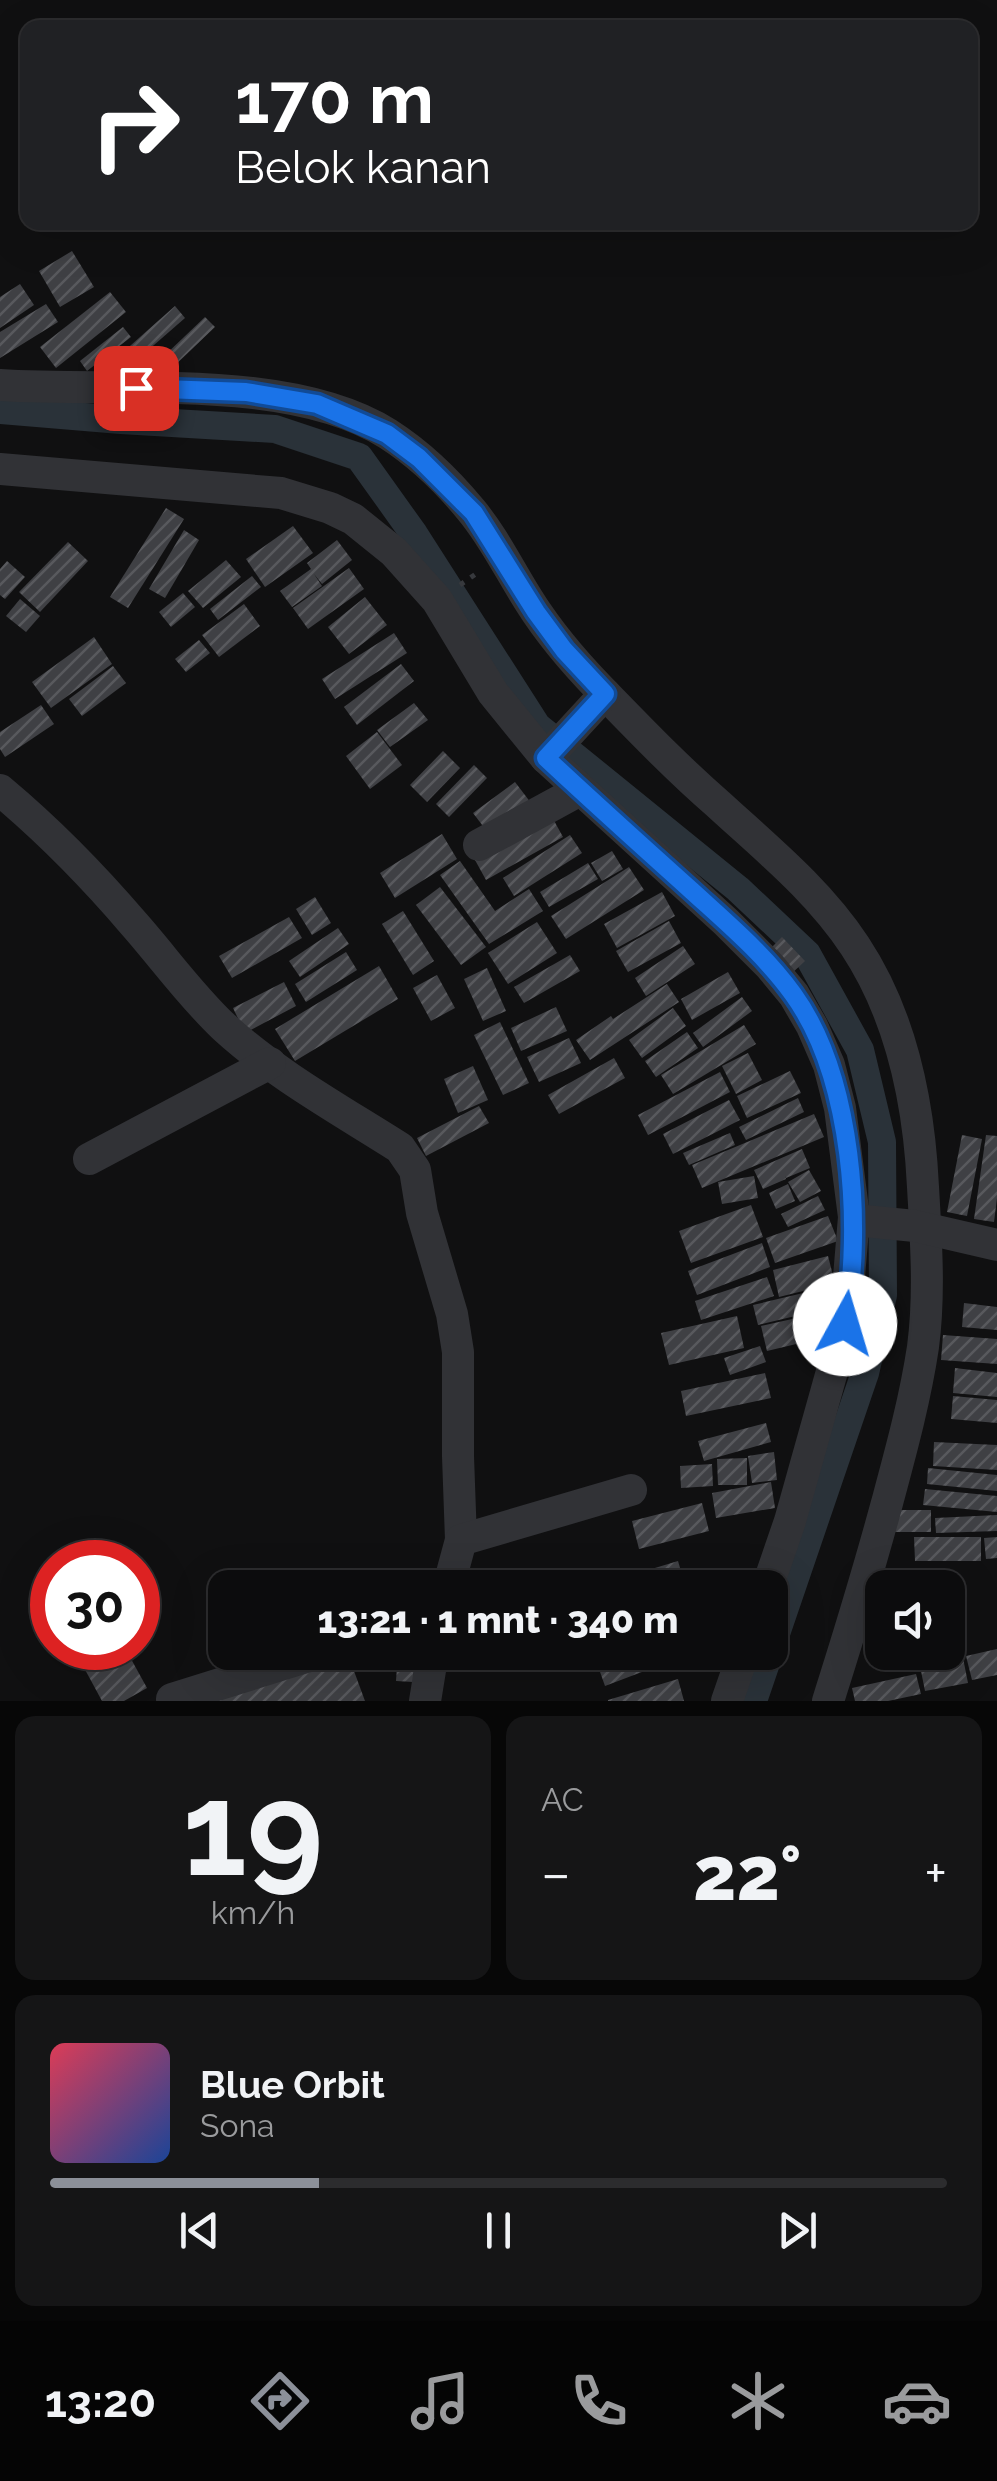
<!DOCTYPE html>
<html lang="id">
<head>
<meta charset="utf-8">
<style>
	:root { --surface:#0c0c0d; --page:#151516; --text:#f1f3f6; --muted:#9a9b9d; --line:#2c2c2e; --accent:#8c9099 }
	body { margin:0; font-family:Raleway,sans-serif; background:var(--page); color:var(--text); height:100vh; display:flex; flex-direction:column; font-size:38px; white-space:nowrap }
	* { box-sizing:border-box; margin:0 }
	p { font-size:32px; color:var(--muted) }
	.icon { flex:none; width:55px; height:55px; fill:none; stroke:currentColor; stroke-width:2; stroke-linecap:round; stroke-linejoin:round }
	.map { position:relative; height:1701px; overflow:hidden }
	.panel { display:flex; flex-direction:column; gap:15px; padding:15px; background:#070707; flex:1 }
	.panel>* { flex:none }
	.hud { position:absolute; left:20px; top:20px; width:958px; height:210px; border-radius:20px; box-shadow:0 10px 40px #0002,0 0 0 2px var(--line); background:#202124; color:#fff; overflow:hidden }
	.buttons { position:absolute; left:865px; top:1570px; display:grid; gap:20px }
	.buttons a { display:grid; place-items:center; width:100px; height:100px; border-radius:20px; background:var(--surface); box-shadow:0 10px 40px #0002,0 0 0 2px var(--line); font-size:50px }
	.speed { position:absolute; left:30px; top:1540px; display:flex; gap:20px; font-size:50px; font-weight:700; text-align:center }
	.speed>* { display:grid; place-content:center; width:130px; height:130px; border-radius:50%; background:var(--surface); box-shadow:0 10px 40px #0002,0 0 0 2px var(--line); line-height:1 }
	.speed .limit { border:15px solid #d22; background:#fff; color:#111 }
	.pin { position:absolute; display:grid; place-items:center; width:85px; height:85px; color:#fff; margin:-42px; border-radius:20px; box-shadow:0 5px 15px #0006 }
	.me { position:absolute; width:110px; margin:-55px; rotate:6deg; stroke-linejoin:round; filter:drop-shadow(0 0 8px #0008) }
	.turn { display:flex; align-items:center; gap:35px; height:210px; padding:0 50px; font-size:45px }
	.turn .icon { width:130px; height:130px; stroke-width:2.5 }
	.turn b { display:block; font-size:70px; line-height:85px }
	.big { font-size:75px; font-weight:800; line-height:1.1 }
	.panel .tile { flex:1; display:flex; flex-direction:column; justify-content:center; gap:15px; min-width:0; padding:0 35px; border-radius:20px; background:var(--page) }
	.panel .dial { align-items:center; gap:0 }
	.dial b { font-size:130px; line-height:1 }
	.song { display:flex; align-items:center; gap:30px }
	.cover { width:120px; height:120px; border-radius:15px; background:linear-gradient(135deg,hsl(350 70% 55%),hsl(220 70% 35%)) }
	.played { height:10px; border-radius:5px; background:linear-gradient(90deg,var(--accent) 30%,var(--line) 30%) }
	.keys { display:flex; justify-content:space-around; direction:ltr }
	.heat { display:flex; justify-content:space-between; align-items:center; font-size:55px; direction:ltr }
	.panel .tiles { flex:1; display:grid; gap:15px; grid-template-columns:1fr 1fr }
	.tile:last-child { grid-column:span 2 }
	.trip { position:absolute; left:208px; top:1570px; width:580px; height:100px; border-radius:20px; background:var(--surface); box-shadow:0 10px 40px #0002,0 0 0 2px var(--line); font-weight:800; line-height:100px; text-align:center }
	.tab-bar { display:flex; height:160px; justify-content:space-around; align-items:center; background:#050505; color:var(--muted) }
	.tab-bar .icon { width:70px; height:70px }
	.tab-bar .active { color:var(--accent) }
	.tab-bar b { font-size:45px; color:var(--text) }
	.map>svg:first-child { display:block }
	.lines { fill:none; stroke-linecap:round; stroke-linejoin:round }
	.canal { stroke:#2a3239; stroke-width:28 }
	.building { fill:url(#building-hatch) }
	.path { stroke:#37393d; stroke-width:5; stroke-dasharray:5 8; stroke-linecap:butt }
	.minor { stroke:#313236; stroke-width:32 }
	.route-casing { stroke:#114b97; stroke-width:25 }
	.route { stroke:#1a73e8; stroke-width:18 }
</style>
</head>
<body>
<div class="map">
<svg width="997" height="1701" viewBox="0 0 997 1701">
	<defs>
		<pattern id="building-hatch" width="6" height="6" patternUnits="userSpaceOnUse" patternTransform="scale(2.5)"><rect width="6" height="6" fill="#3f4044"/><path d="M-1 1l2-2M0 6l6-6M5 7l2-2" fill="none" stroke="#58595d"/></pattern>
	</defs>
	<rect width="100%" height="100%" fill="#101011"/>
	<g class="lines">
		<!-- canal -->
		<polyline class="canal" points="0,410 121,420 275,429 359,457 414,534 537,726 738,889 807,954 860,1050 882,1142 883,1295 865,1373 753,1701"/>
	</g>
	<!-- building -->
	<g class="building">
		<polygon points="72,251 94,287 60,307 39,271"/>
		<polygon points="20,284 34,305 0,328 0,297"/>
		<polygon points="110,292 126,312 56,368 40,347"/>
		<polygon points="46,304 58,322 0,358 0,332"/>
		<polygon points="175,306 185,318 123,372 113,361"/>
		<polygon points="205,317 215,327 172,368 162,358"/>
		<polygon points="123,327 131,337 87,371 80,361"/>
		<polygon points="166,508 184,519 128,608 110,597"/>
		<polygon points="293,526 313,553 265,587 246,559"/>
		<polygon points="184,530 199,540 165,598 149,589"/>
		<polygon points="337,540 352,560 322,584 314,574 322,586 292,607 280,591 311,569 307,563"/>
		<polygon points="68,542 88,561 40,612 19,592"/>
		<polygon points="226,560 241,577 203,608 188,591"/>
		<polygon points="7,561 25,577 5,599 0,595 0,569"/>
		<polygon points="349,568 364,589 308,629 293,608"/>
		<polygon points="252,576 261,587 218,620 210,609"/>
		<polygon points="183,593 195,607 171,627 159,612"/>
		<polygon points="365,597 387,625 349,654 328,627"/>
		<polygon points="20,599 40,616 26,632 6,616"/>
		<polygon points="244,604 260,626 219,657 202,635"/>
		<polygon points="394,633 407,653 335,699 322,679"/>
		<polygon points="94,637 112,664 51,708 32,682"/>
		<polygon points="199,640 210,653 186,672 175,659"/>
		<polygon points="401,664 414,681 357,725 344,707"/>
		<polygon points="113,666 126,683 82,716 69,699"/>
		<polygon points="414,703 428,720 390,747 377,730"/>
		<polygon points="41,705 54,724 5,757 0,749 0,732"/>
		<polygon points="377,732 402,765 370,789 346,756"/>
		<polygon points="443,751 460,768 427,802 410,785"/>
		<polygon points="474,765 487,778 449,817 436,804"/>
		<polygon points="515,782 531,803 489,834 473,813"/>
		<polygon points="552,817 563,837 486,880 475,860"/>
		<polygon points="442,834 457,859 395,898 380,873"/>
		<polygon points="570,835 582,853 514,896 503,878"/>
		<polygon points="612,851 623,869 602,881 591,863"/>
		<polygon points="460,861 495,911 529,889 543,911 489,944 440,875"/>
		<polygon points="588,863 598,879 549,907 540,892"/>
		<polygon points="629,867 644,890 566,939 551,916"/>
		<polygon points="440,887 486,947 461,965 416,905"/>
		<polygon points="662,892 675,916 617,948 604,924"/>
		<polygon points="315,897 331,923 312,935 296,909"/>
		<polygon points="403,911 434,961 413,975 382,924"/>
		<polygon points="289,917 302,938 232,978 219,956"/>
		<polygon points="669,921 681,943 628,972 616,951"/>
		<polygon points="537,922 557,953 508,984 488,953"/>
		<polygon points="338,928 349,944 300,977 289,961"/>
		<polygon points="782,937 805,961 789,976 767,952"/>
		<polygon points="683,946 695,964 646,996 635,978"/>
		<polygon points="346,952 357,970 306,1002 295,984"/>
		<polygon points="570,955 580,971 524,1003 514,987"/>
		<polygon points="379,966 398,999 295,1061 275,1029"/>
		<polygon points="487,968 506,1011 483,1021 464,979"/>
		<polygon points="728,972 740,993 692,1020 681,999"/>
		<polygon points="437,975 455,1008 431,1021 413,988"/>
		<polygon points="284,982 296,1006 245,1033 233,1008"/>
		<polygon points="667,984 679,1002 590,1060 576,1040 611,1016 613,1019"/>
		<polygon points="742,997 752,1011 703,1047 693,1033"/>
		<polygon points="556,1007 567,1031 521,1051 511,1028"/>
		<polygon points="673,1008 686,1026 642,1058 629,1040"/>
		<polygon points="500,1022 529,1083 503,1095 474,1035"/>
		<polygon points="744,1025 756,1044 673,1094 661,1075"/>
		<polygon points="687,1032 698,1048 656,1077 645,1061"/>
		<polygon points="569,1038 581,1063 539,1082 527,1057"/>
		<polygon points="748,1053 762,1080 736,1094 722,1066"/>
		<polygon points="614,1058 625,1078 559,1114 548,1095"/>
		<polygon points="473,1066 488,1100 458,1113 444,1079"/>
		<polygon points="790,1071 801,1093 747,1118 737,1096"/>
		<polygon points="720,1072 730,1092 648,1135 638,1115"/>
		<polygon points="798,1098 804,1112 746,1140 739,1127"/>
		<polygon points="729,1100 740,1120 673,1154 663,1134"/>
		<polygon points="479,1106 489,1123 426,1156 417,1138"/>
		<polygon points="814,1114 824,1137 702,1188 692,1165"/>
		<polygon points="730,1133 735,1145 689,1165 683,1153"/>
		<polygon points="962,1135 982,1139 967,1216 947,1212"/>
		<polygon points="986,1135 997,1136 997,1198 994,1222 974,1219"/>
		<polygon points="802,1149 810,1168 786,1178 785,1176 786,1179 763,1189 754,1170"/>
		<polygon points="809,1170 821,1191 800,1202 788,1182"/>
		<polygon points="754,1176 758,1198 722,1204 718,1182"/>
		<polygon points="788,1184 795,1201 776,1209 769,1193"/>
		<polygon points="818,1196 825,1210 788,1227 781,1214"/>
		<polygon points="751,1205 763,1237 691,1263 679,1231"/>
		<polygon points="828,1216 838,1241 775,1263 766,1238"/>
		<polygon points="762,1243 770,1267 697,1295 688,1271"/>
		<polygon points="828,1256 835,1283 779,1297 773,1270"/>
		<polygon points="767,1277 774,1296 701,1320 695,1301"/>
		<polygon points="833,1286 837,1306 758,1325 753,1305"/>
		<polygon points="964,1303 997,1307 997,1330 962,1327"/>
		<polygon points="828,1311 834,1335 767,1351 761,1326"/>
		<polygon points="737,1316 744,1348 669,1365 661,1333"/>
		<polygon points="943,1335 997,1339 997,1364 941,1360"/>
		<polygon points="760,1346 766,1362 730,1375 724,1358"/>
		<polygon points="955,1368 997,1373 997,1397 953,1393"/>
		<polygon points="765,1373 771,1398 686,1416 681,1391"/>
		<polygon points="953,1396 997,1400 997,1423 951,1419"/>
		<polygon points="766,1423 771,1442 704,1461 698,1441"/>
		<polygon points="934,1442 997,1445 997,1470 933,1466"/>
		<polygon points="774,1452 777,1480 752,1483 748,1456"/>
		<polygon points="747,1458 747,1485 718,1485 717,1459"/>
		<polygon points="712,1464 713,1486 681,1488 680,1466"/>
		<polygon points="928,1468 997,1475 997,1491 927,1484"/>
		<polygon points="771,1482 775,1508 716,1518 712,1493"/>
		<polygon points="925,1489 997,1496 997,1512 923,1505"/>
		<polygon points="702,1503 709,1531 639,1549 632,1521"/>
		<polygon points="889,1510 931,1510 931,1532 890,1532"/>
		<polygon points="997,1515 997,1531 936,1533 935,1518"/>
		<polygon points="914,1537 981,1537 981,1561 915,1561"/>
		<polygon points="997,1537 997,1558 986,1559 984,1538"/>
		<polygon points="678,1561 686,1588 614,1588 612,1581"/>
		<polygon points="389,1573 395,1588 353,1588 353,1587"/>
		<polygon points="882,1608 882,1636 880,1636 876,1609"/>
		<polygon points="225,1628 225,1652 252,1653 225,1663 213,1632"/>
		<polygon points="882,1637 882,1652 908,1652 909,1655 869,1661 865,1639"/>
		<polygon points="113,1648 125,1648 147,1688 124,1701 102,1701 82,1664"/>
		<polygon points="997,1649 997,1675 972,1680 966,1656"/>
		<polygon points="335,1652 347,1652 365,1701 204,1701"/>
		<polygon points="398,1652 415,1652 413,1682 396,1681"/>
		<polygon points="593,1652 683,1652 684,1656 605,1686"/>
		<polygon points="962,1653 968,1683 925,1691 919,1661"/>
		<polygon points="916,1674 921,1694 888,1701 855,1701 852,1688"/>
		<polygon points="678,1679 684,1701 608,1701 608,1700"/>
	</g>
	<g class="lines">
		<!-- path -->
		<polyline class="path" points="460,585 480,571"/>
		<!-- minor -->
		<g class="minor">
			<path d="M 0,385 C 115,393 288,371 388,434 C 419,454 448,482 471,510 C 497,541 514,580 537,613 C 558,644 583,672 610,699 C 645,735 680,771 718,804 C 767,849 818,890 855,946 C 902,1017 919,1103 923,1187 C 926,1240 930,1294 923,1347 C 915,1400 901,1451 887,1503 C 869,1569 849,1635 828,1701"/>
			<polyline points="0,469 281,493 330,508 353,519 394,552 437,600 493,693 546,758 726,922 770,966 794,995 812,1026 829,1065 840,1108 854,1217 845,1325 790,1521 767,1588"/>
			<polyline points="546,758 605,694"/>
			<path d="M 0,790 C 49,831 93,876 134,924 C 164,958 191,996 224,1027 C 275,1074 342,1111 400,1148 L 415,1170 L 422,1213 L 452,1314 L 458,1352 L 458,1456 L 461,1540"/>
			<polyline points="479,845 580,790"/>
			<polyline points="89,1159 270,1063"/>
			<polyline points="854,1220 915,1226 997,1245"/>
			<polyline points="448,1588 461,1540 631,1490"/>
			<polyline points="172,1699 322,1652"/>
			<polyline points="425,1701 433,1652"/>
			<polyline points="727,1701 744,1652"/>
		</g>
	</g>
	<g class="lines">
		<defs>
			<path id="route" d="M 136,388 L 246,392 L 317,404 L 387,434 L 419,458 L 474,513 L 536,612 L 564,650 L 605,694 L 546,758 C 594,803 643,847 692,891 C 727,923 765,955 793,994 C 853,1077 863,1227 845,1324"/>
		</defs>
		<!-- route casing -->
		<use href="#route" class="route-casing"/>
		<!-- route -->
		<use href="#route" class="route"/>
	</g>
</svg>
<div class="buttons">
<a><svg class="icon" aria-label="sound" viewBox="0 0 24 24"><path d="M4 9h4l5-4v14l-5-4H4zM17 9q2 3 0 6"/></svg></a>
</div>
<div class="speed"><div class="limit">30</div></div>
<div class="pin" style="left:136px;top:388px;background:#d93025"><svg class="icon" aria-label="arrive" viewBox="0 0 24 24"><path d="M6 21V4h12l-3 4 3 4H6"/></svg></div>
<svg class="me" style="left:845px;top:1324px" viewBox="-20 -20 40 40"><circle r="19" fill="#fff"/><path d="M0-13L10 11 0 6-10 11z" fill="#1a73e8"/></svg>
<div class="trip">13:21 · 1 mnt · 340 m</div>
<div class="hud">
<div class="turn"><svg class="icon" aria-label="right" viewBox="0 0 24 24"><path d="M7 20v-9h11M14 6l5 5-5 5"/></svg><div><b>170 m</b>Belok kanan</div></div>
</div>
</div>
<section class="panel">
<div class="tiles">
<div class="tile dial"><b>19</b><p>km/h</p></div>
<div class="tile"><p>AC</p>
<div class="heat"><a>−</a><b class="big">22°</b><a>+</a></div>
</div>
<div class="tile">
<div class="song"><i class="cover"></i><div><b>Blue Orbit</b><p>Sona</p></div></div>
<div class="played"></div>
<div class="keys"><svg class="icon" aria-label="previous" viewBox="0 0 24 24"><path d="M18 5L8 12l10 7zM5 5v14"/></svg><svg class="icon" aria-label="pause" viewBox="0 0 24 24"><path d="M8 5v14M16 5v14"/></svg><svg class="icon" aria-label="next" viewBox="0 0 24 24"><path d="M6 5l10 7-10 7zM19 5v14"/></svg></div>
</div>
</div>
</section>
<nav class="tab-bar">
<b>13:20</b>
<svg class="icon active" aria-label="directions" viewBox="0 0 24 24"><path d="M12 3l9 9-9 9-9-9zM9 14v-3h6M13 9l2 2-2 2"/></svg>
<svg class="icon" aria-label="music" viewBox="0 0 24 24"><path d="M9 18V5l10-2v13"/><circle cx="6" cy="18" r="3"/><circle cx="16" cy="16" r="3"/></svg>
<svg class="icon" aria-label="phone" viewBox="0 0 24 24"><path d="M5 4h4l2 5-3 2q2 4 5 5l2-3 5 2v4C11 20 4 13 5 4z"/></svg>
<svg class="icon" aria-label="climate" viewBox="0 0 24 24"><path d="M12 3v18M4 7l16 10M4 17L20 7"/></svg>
<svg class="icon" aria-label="car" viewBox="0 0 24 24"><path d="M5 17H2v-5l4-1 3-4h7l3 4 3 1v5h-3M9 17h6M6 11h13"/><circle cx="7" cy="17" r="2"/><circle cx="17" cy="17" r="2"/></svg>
</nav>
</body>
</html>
